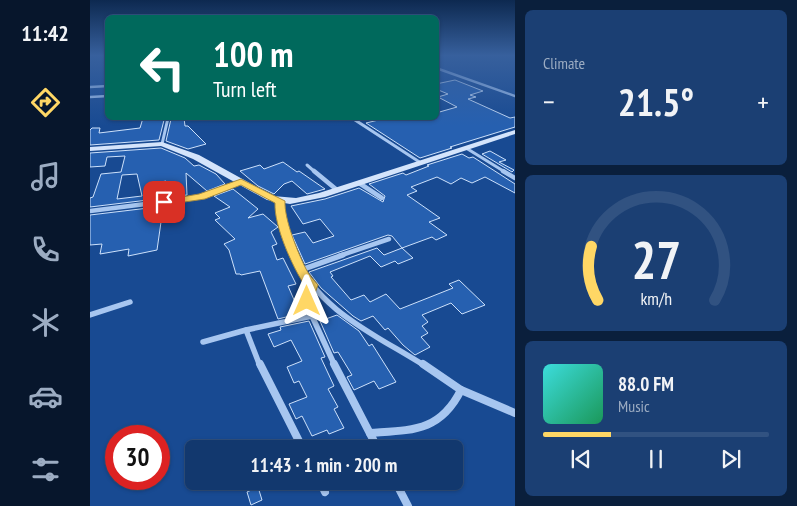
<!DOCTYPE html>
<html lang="en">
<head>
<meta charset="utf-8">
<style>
	:root { --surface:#12386e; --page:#1b3f73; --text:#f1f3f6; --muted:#9cacc2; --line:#315281; --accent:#ffd765 }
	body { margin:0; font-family:"PT Sans Narrow",sans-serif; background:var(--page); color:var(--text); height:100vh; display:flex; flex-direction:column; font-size:19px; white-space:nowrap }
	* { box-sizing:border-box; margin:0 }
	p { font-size:16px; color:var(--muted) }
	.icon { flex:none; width:28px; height:28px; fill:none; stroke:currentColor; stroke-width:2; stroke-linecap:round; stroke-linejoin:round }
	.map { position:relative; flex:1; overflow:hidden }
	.side { display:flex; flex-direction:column; gap:10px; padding:10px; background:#0a1f3c; width:282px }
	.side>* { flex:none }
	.banner { position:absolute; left:15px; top:15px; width:334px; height:105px; border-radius:8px; box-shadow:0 1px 4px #0004,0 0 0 1px var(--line); background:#00695c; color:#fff; overflow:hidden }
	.speed { position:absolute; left:15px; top:425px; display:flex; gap:10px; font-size:25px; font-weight:700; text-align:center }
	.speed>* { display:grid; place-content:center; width:65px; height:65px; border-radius:50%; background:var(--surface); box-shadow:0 1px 4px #0004,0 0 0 1px var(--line); line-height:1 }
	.speed .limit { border:8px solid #d22; background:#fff; color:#111 }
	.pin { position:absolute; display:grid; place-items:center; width:42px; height:42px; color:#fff; margin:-21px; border-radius:10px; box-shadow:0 2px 8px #0006 }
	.me { position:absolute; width:55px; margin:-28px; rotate:0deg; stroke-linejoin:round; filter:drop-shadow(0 0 4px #0008) }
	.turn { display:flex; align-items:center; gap:18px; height:105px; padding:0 25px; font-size:22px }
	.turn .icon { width:65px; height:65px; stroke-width:2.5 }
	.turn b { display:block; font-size:35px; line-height:42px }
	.big { font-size:38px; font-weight:800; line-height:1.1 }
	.side .tile { flex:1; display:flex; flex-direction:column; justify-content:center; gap:8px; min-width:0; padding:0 18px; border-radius:8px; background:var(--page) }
	.side .dial { align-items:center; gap:0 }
	.dial svg { height:130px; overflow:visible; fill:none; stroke:var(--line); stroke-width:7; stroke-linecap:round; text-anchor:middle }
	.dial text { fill:var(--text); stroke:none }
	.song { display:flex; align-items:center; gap:15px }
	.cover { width:60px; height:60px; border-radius:8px; background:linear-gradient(135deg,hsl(180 70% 55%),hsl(150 70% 35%)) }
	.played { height:5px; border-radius:2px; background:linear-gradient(90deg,var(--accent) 30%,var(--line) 30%) }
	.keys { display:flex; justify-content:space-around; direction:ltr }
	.heat { display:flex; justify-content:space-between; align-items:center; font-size:28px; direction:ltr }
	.trip { position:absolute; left:95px; top:440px; width:278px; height:50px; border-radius:8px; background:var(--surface); box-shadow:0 1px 4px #0004,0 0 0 1px var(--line); font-weight:800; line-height:50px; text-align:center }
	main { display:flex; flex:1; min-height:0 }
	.tabs { display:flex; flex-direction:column; width:90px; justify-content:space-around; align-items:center; background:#07162c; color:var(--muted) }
	.tabs .icon { width:35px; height:35px }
	.tabs .current { color:var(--accent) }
	.tabs b { font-size:22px; color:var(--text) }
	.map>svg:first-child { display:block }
	.building { fill:#2660b0; stroke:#cde1fb; fill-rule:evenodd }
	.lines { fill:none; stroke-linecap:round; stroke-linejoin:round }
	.street-far4 { stroke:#a7c6f0; stroke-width:2.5 }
	.street-far3 { stroke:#a7c6f0; stroke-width:3 }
	.street-far2 { stroke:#a7c6f0; stroke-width:4.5 }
	.street-far1 { stroke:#a7c6f0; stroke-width:5.5 }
	.street { stroke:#a7c6f0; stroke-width:8 }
	.secondary { fill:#d4e4fb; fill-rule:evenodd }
	.route { fill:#ffd765; stroke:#a68c42 }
</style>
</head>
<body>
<main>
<nav class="tabs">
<b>11:42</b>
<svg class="icon current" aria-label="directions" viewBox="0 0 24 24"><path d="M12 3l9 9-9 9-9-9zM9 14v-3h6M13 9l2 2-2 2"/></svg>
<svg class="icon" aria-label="music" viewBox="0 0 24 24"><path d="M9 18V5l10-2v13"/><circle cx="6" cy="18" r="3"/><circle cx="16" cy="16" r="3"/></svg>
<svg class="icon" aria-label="phone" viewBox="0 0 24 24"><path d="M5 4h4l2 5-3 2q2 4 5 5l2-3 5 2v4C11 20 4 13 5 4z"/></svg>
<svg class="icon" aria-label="climate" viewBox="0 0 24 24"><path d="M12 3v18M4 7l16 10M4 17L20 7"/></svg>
<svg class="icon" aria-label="car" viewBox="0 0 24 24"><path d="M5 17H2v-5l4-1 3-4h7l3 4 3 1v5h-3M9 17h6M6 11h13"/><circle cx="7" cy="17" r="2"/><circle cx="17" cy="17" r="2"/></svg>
<svg class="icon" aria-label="filters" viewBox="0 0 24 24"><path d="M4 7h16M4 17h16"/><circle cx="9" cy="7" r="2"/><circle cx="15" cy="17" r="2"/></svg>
</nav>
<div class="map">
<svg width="425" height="506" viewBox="0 0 425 506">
	<rect width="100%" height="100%" fill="#184a92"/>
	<!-- building -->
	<g class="building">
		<polygon points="365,80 393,91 380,95 386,97 378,99 420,118 425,117 425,127 360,147 362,148 330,158 276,123 297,118 346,118 346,113 367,107 348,97 358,94 346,89 346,84"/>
		<polygon points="53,118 74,120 69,140 0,145 0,130 2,128 10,128 9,133 50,128"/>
		<polygon points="94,118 95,126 98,126 116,144 98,149 76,141 81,119"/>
		<path d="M 71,148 L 95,158 L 104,166 L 109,165 L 126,174 L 135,184 L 117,191 L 96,173 L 97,195 L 76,197 L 76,181 L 60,184 L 58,200 L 0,207 L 0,198 L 3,197 L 11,174 L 31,172 L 35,156 L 17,157 L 15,166 L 0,167 L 0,153 ZM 47,174 L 52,196 L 27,199 L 32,175 Z"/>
		<polygon points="400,151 416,160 409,162 424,170 422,172 392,154"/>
		<polygon points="372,154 379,158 383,157 425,184 425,193 395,177 382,183 371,178 361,184 347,177 321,187 327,191 317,195 350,218 339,222 357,235 346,240 342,237 312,248 302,236 298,235 215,264 202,235 215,232 223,243 244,236 230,219 213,224 201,206 235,199 269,188 293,202 295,196 279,184 313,173 316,175 339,166 337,165"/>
		<polygon points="193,162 207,172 209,171 235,189 217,194 202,181 194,184 184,194 168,186 150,171 170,165 174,169"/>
		<polygon points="143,189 168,209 158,218 173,214 188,227 181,232 187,244 182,246 187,260 193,258 206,284 198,286 205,302 212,300 216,312 188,319 170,271 151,275 150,274 146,274 139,250 134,244 145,239 125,220 130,218 125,213 140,207 124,196"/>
		<polygon points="92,204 91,213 72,215 67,250 38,256 39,249 10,254 12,244 0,245 0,215"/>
		<polygon points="287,248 294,255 312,248 323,258 308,264 305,261 291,267 280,256 240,272 243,276 241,277 261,300 274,295 280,302 296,294 310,309 363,288 359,284 369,280 395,305 372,314 361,303 332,315 338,322 332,326 338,333 331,337 340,347 325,355 313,345 298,328 295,330 283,316 271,321 263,316 231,288 219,272"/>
		<polygon points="247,315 269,331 279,346 282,344 306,382 289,389 284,381 264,390 257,377 262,375 248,352 244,353 230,321"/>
		<polygon points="219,321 235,357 231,358 244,386 238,389 248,407 244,409 254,428 239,434 237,430 222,436 212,416 206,419 199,404 217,397 209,381 204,383 197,367 212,361 201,340 184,347 178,334 191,330 190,327"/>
		<polygon points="168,487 172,500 161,505 157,492"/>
	</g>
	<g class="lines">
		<!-- street-far4 -->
		<g class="street-far4">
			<polyline points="346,68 425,96"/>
			<polyline points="0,87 18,86"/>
			<polyline points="0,97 18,96"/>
		</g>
		<!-- street-far3 -->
		<g class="street-far3">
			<polyline points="262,118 331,163"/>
			<polyline points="72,144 78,118"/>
			<polyline points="376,148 415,172"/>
			<polyline points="217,165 225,172"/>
		</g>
		<!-- street-far2 -->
		<g class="street-far2">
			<polyline points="224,171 247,190"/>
			<polyline points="413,171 425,178"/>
			<polyline points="269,183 292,198"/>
			<polyline points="190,201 190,214 206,256"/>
			<polyline points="0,211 111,197 151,182"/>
			<polyline points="249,256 299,239"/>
		</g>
		<!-- street-far1 -->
		<g class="street-far1">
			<path d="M 205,255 C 226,310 288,336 335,366"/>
			<polyline points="211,270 253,255"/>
			<polyline points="221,285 216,297 222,316 245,366"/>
			<polyline points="0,315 40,302"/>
			<polyline points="156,330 170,366"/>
			<polyline points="113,342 156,330 222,316"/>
		</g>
		<!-- street -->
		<g class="street">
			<polyline points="170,364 213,449"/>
			<polyline points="244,364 288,449"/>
			<polyline points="333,364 371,390 425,413"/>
			<path d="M 280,433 C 322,430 350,432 371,390"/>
			<polyline points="230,481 235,492"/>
			<polyline points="305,481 318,506"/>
		</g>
		<!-- secondary -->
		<polygon class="secondary" points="425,130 425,134 235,197 200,204 177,200 103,159 71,146 0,151 0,147 72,142 109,155 183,196 206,198 229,193"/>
	</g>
	<!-- sky -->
	<linearGradient id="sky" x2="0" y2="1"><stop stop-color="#0d2950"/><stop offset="0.44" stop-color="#37609d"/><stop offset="1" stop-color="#37609d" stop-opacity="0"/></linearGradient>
	<rect width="425" height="126" fill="url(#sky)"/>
	<!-- route -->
	<path class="route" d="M 151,179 L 195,201 C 194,219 208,253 216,269 C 219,275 224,280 228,285 L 221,304 L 212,304 C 209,297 212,292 215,286 C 202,266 184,226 185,203 L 151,185 L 115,199 L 74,205 L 70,202 L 74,200 L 109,194 Z"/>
</svg>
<div class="speed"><div class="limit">30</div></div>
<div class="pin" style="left:74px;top:202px;background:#d93025"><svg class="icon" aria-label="arrive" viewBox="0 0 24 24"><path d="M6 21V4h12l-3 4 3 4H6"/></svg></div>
<svg class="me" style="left:217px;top:301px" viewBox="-20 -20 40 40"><path d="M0-17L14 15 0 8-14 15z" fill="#ffd765" stroke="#fff" stroke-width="4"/></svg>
<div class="trip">11:43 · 1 min · 200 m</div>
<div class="banner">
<div class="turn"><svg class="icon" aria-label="left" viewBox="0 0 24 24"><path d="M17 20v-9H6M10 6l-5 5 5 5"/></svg><div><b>100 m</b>Turn left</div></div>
</div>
</div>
<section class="side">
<div class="tile"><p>Climate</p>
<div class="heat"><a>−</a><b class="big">21.5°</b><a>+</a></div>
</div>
<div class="tile dial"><svg viewBox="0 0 100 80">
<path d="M14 69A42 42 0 1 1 86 69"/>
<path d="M14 69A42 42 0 0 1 10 36" stroke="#ffd765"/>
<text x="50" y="56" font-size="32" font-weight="700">27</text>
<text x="50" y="72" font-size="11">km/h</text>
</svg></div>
<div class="tile">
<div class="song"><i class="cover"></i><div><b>88.0 FM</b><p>Music</p></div></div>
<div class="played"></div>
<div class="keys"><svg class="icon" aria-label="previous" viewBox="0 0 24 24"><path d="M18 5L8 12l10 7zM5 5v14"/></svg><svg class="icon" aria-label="pause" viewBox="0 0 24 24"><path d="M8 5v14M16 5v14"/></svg><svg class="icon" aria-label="next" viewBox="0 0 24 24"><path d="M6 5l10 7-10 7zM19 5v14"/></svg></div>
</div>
</section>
</main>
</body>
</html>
